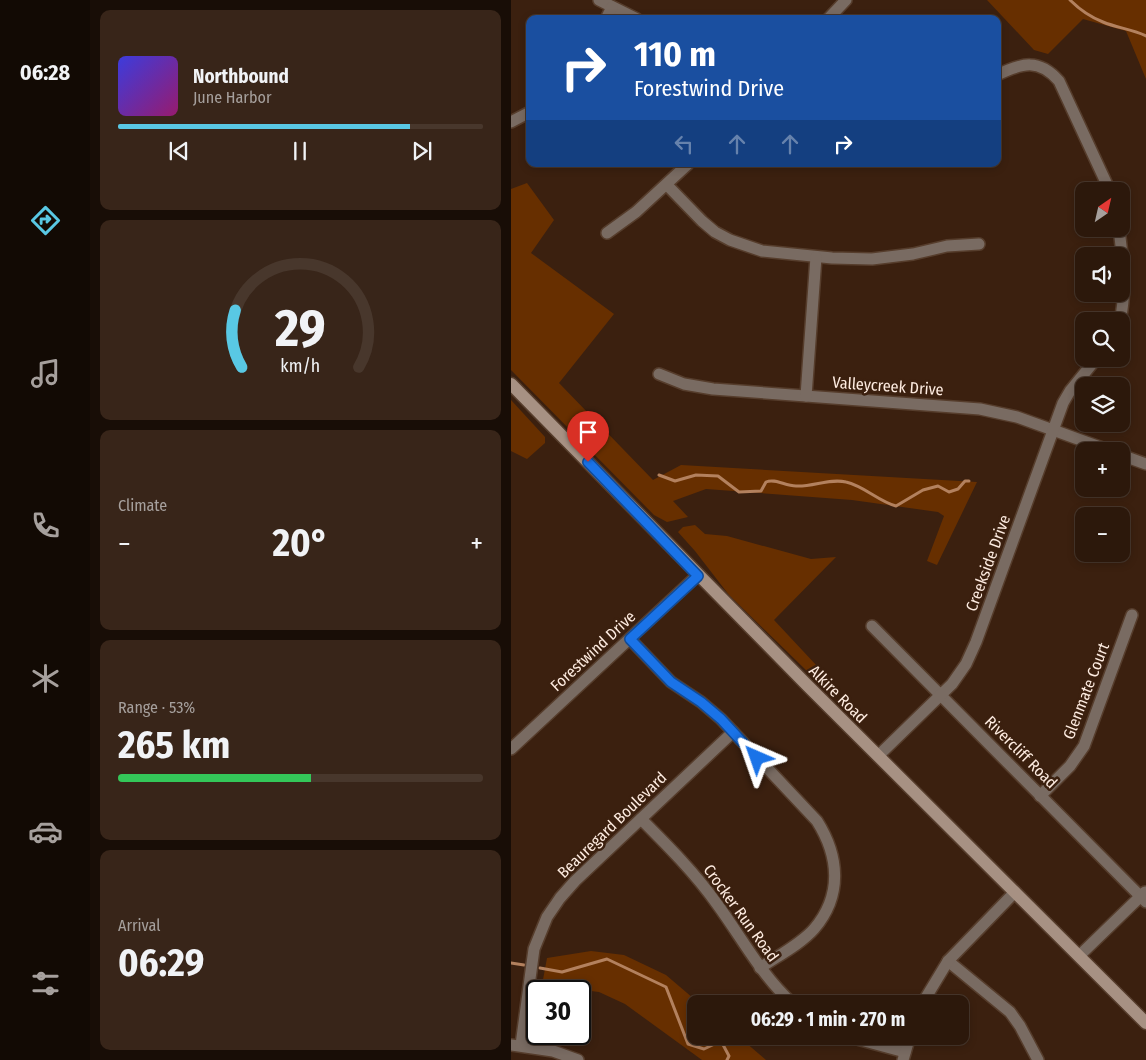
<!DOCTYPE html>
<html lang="en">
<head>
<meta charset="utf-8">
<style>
	:root { --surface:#2c180b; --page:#382519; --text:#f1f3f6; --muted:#a6a09d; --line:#48372c; --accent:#59c8e4 }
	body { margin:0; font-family:"Fira Sans Condensed",sans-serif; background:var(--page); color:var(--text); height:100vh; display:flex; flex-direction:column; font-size:19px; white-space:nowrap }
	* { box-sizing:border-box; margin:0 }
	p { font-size:16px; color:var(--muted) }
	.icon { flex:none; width:28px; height:28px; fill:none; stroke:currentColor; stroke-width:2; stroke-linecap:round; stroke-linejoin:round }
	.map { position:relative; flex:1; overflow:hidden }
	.sheet { display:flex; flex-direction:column; gap:10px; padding:10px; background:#180d06; width:421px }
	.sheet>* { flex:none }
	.hud { position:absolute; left:15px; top:15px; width:475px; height:152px; border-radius:10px; box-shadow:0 2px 8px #0003,0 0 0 1px var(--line); background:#1a4fa0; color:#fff; overflow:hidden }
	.needle { width:32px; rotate:34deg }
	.controls { position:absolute; left:564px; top:182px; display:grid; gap:10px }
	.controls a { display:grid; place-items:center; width:55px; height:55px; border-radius:10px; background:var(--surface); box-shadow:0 2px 8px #0003,0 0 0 1px var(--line); font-size:25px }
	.speed { position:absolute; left:15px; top:980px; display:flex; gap:10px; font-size:25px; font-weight:700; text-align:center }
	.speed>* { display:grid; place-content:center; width:65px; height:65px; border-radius:50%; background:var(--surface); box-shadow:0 2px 8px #0003,0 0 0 1px var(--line); line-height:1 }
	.speed .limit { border:2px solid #111; border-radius:8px; background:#fff; color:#111 }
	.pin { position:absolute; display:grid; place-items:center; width:42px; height:42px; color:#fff; margin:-51px -21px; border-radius:50% 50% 50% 0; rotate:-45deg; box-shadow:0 0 5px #0007 }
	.pin .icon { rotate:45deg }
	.me { position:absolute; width:55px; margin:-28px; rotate:317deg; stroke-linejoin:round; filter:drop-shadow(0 0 4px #0008) }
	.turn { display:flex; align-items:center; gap:18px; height:105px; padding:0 25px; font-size:22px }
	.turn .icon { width:65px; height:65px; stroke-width:2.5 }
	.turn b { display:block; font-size:35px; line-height:42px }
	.lanes { display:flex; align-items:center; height:48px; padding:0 25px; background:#0003; justify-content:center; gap:25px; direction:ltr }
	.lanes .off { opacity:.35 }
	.big { font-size:38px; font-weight:700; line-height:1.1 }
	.sheet .tile { flex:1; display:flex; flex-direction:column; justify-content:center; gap:8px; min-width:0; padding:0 18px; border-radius:10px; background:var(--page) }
	.sheet .dial { align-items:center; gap:0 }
	.dial svg { height:130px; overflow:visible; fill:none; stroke:var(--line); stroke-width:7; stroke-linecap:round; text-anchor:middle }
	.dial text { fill:var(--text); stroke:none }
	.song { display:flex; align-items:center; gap:15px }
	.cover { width:60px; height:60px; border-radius:8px; background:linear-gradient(135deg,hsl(240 70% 55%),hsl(320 70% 35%)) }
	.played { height:5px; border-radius:2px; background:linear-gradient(90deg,var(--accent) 80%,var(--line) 80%) }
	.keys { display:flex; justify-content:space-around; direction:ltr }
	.heat { display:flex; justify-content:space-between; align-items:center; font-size:28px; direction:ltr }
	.charge { height:8px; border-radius:4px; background:linear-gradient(90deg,#34c759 53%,var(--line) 0) }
	.trip { position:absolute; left:176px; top:995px; width:282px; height:50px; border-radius:10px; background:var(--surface); box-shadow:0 2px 8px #0003,0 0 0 1px var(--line); font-weight:700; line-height:50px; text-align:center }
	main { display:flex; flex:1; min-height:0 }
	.tab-bar { display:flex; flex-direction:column; width:90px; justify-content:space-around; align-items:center; background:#120a04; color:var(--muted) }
	.tab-bar .icon { width:35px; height:35px }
	.tab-bar .active { color:var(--accent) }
	.tab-bar b { font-size:22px; color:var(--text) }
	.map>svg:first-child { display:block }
	.green { fill:#672f00 }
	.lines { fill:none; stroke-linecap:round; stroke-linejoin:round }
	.stream { stroke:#b3815e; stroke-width:3 }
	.street-casing { stroke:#563d2c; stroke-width:14 }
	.secondary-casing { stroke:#563d2c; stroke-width:15 }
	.street { stroke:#796b62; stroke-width:11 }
	.secondary { stroke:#a79183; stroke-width:12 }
	.route-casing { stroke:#114b97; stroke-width:12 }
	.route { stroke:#1a73e8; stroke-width:9 }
	.labels { text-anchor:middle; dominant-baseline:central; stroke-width:5; stroke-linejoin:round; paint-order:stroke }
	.street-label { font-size:16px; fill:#feece1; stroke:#3b200f }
</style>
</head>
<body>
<main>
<nav class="tab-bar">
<b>06:28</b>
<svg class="icon active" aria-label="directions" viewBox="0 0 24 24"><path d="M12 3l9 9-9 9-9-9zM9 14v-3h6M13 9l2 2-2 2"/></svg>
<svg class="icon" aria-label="music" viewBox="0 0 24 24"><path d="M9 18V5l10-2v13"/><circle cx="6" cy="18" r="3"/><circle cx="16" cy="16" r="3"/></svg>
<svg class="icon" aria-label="phone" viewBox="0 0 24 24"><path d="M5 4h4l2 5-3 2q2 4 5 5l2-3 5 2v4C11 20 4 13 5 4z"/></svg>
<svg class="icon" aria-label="climate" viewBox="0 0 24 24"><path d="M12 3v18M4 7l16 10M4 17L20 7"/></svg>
<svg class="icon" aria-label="car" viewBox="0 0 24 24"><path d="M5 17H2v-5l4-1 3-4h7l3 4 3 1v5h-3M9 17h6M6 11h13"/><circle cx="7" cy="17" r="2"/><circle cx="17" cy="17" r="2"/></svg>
<svg class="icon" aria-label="filters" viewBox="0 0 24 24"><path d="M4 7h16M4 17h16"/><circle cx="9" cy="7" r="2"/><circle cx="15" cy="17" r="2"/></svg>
</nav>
<section class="sheet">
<div class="tile">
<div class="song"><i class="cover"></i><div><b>Northbound</b><p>June Harbor</p></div></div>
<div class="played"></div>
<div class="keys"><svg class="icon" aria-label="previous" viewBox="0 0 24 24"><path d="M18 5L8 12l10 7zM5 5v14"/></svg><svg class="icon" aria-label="pause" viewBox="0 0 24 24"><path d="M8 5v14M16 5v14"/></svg><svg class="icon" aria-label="next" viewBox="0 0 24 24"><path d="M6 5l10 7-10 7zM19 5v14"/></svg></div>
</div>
<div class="tile dial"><svg viewBox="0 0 100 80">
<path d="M14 69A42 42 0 1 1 86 69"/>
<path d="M14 69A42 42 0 0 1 10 34" stroke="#59c8e4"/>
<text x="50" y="56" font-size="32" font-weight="700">29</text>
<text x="50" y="72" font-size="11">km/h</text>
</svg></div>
<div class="tile"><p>Climate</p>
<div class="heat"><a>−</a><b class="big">20°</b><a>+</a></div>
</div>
<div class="tile"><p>Range · 53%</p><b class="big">265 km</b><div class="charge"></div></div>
<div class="tile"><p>Arrival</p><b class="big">06:29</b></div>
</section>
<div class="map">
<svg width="635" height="1060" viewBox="0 0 635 1060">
	<rect width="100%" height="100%" fill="#3b200f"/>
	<!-- green -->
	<g class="green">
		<polygon points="476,0 635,0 635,79 615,31 572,19 537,54 523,50"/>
		<polygon points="16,183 43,220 20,253 103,314 48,383 142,480 170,465 466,482 426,565 416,561 433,516 427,512 341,500 195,489 162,501 177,517 156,522 143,515 0,370 0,189"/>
		<polygon points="0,400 34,437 34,443 16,459 0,451"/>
		<polygon points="184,525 194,534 216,536 300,559 325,557 263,620 306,666 299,674 218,595 184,551 167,532 172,527"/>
		<polygon points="80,951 113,955 155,975 189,1004 185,1004 185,1036 227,1036 255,1060 191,1060 114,1004 88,992 31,985 36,958"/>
	</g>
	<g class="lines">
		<!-- stream -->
		<g class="stream">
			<path d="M 559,0 C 569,10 579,17 592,22 C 606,28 621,29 635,36"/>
			<path d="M 148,475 L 164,481 L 185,475 L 207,476 L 228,492 L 250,491 L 255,482 C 264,478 274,486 285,486 C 302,487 319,478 335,482 C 353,486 367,501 385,506 L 412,490 L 427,486 L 438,492 L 447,489 L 454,481 L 458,481"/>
			<polyline points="0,963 13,965"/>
			<polyline points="29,968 51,972 96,959 155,987 177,1044 193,1049 210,1041 218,1056 216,1060"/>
		</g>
		<defs>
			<g id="street">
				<polyline points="88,0 126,19"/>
				<polyline points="95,19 101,7"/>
				<polyline points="317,19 335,0"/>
				<path d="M 486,75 C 511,63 528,58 548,81 L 599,191"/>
				<polyline points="0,122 19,112"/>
				<polyline points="156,185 191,221 204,232 219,240 251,251 321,258 361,259 402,254 436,246 468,244"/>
				<path d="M 608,229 C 612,262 616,288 609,321"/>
				<polyline points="96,233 125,212 177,164"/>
				<polyline points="148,374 173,384 202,389 469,409 506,417 600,451"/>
				<polyline points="295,396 305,257"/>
				<polyline points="610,455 635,464"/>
				<polyline points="361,626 635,902"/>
				<path d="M 119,639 L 160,682 L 190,702 L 210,719 L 306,821 C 328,856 332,895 303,929 C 290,944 265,957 249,968"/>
				<polyline points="0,749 187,575"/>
				<polyline points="367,756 441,684 455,664 465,642 552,403 559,391 585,359"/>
				<polyline points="529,796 559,766 573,746 621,615"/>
				<path d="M 130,819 C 157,846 184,873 206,904 C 231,938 250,975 282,1004"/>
				<polyline points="568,956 634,892"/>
				<polyline points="437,961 499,1012 509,1026 527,1060"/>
				<polyline points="411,1004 437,961 504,892"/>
				<polyline points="335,1036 394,1052"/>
				<polyline points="0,1045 42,1051 67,1060"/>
				<polyline points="10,1045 23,949 36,917 49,898 64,881 222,732"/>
				<polyline points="392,1060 399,1036"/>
			</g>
			<polyline id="secondary" points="0,384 296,685 635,1023"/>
		</defs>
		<!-- street casing -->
		<use href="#street" class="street-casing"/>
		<!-- secondary casing -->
		<use href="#secondary" class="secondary-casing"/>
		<!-- street -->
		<use href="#street" class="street"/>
		<!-- secondary -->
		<use href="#secondary" class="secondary"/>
	</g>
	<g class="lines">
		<defs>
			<polyline id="route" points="77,462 187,576 119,639 160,682 190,702 210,719 246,758"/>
		</defs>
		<!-- route casing -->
		<use href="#route" class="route-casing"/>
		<!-- route -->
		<use href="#route" class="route"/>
	</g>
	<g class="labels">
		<!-- street labels -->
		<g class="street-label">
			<text transform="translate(377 386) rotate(4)">Valleycreek Drive</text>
			<text transform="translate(477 563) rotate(-70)">Creekside Drive</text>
			<text transform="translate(82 651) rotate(-43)">Forestwind Drive</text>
			<text transform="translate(575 691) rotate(-69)">Glenmate Court</text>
			<text transform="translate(327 694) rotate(45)">Alkire Road</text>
			<text transform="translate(510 752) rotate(45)">Rivercliff Road</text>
			<text transform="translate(101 825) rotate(-44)">Beauregard Boulevard</text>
			<text transform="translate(230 913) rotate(54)">Crocker Run Road</text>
		</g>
	</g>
</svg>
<div class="controls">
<a><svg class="needle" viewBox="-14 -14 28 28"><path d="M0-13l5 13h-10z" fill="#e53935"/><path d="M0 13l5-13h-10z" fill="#a6a09d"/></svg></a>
<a><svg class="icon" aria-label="sound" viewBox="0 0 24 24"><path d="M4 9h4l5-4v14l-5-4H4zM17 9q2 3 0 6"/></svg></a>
<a><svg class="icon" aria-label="search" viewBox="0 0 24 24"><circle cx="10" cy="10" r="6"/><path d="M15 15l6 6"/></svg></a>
<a><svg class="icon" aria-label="layers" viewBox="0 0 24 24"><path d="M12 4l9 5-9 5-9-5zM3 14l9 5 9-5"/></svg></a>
<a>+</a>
<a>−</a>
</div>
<div class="speed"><div class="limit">30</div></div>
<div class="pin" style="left:77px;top:462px;background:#d93025"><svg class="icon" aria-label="arrive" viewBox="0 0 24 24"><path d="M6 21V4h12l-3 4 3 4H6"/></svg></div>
<svg class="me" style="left:246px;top:758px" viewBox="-20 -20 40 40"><path d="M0-17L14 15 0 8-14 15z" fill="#1a73e8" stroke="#fff" stroke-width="4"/></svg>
<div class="trip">06:29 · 1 min · 270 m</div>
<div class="hud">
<div class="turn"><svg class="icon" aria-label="right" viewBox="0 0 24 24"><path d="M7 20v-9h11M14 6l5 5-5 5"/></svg><div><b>110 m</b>Forestwind Drive</div></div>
<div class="lanes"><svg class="icon off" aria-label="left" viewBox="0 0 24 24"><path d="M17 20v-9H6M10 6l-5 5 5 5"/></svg><svg class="icon off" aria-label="ahead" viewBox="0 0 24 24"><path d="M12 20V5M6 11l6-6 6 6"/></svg><svg class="icon off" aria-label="ahead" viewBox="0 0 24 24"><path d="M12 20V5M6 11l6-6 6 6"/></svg><svg class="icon" aria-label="right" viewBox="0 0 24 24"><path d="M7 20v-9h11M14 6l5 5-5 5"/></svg></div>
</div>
</div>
</main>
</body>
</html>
